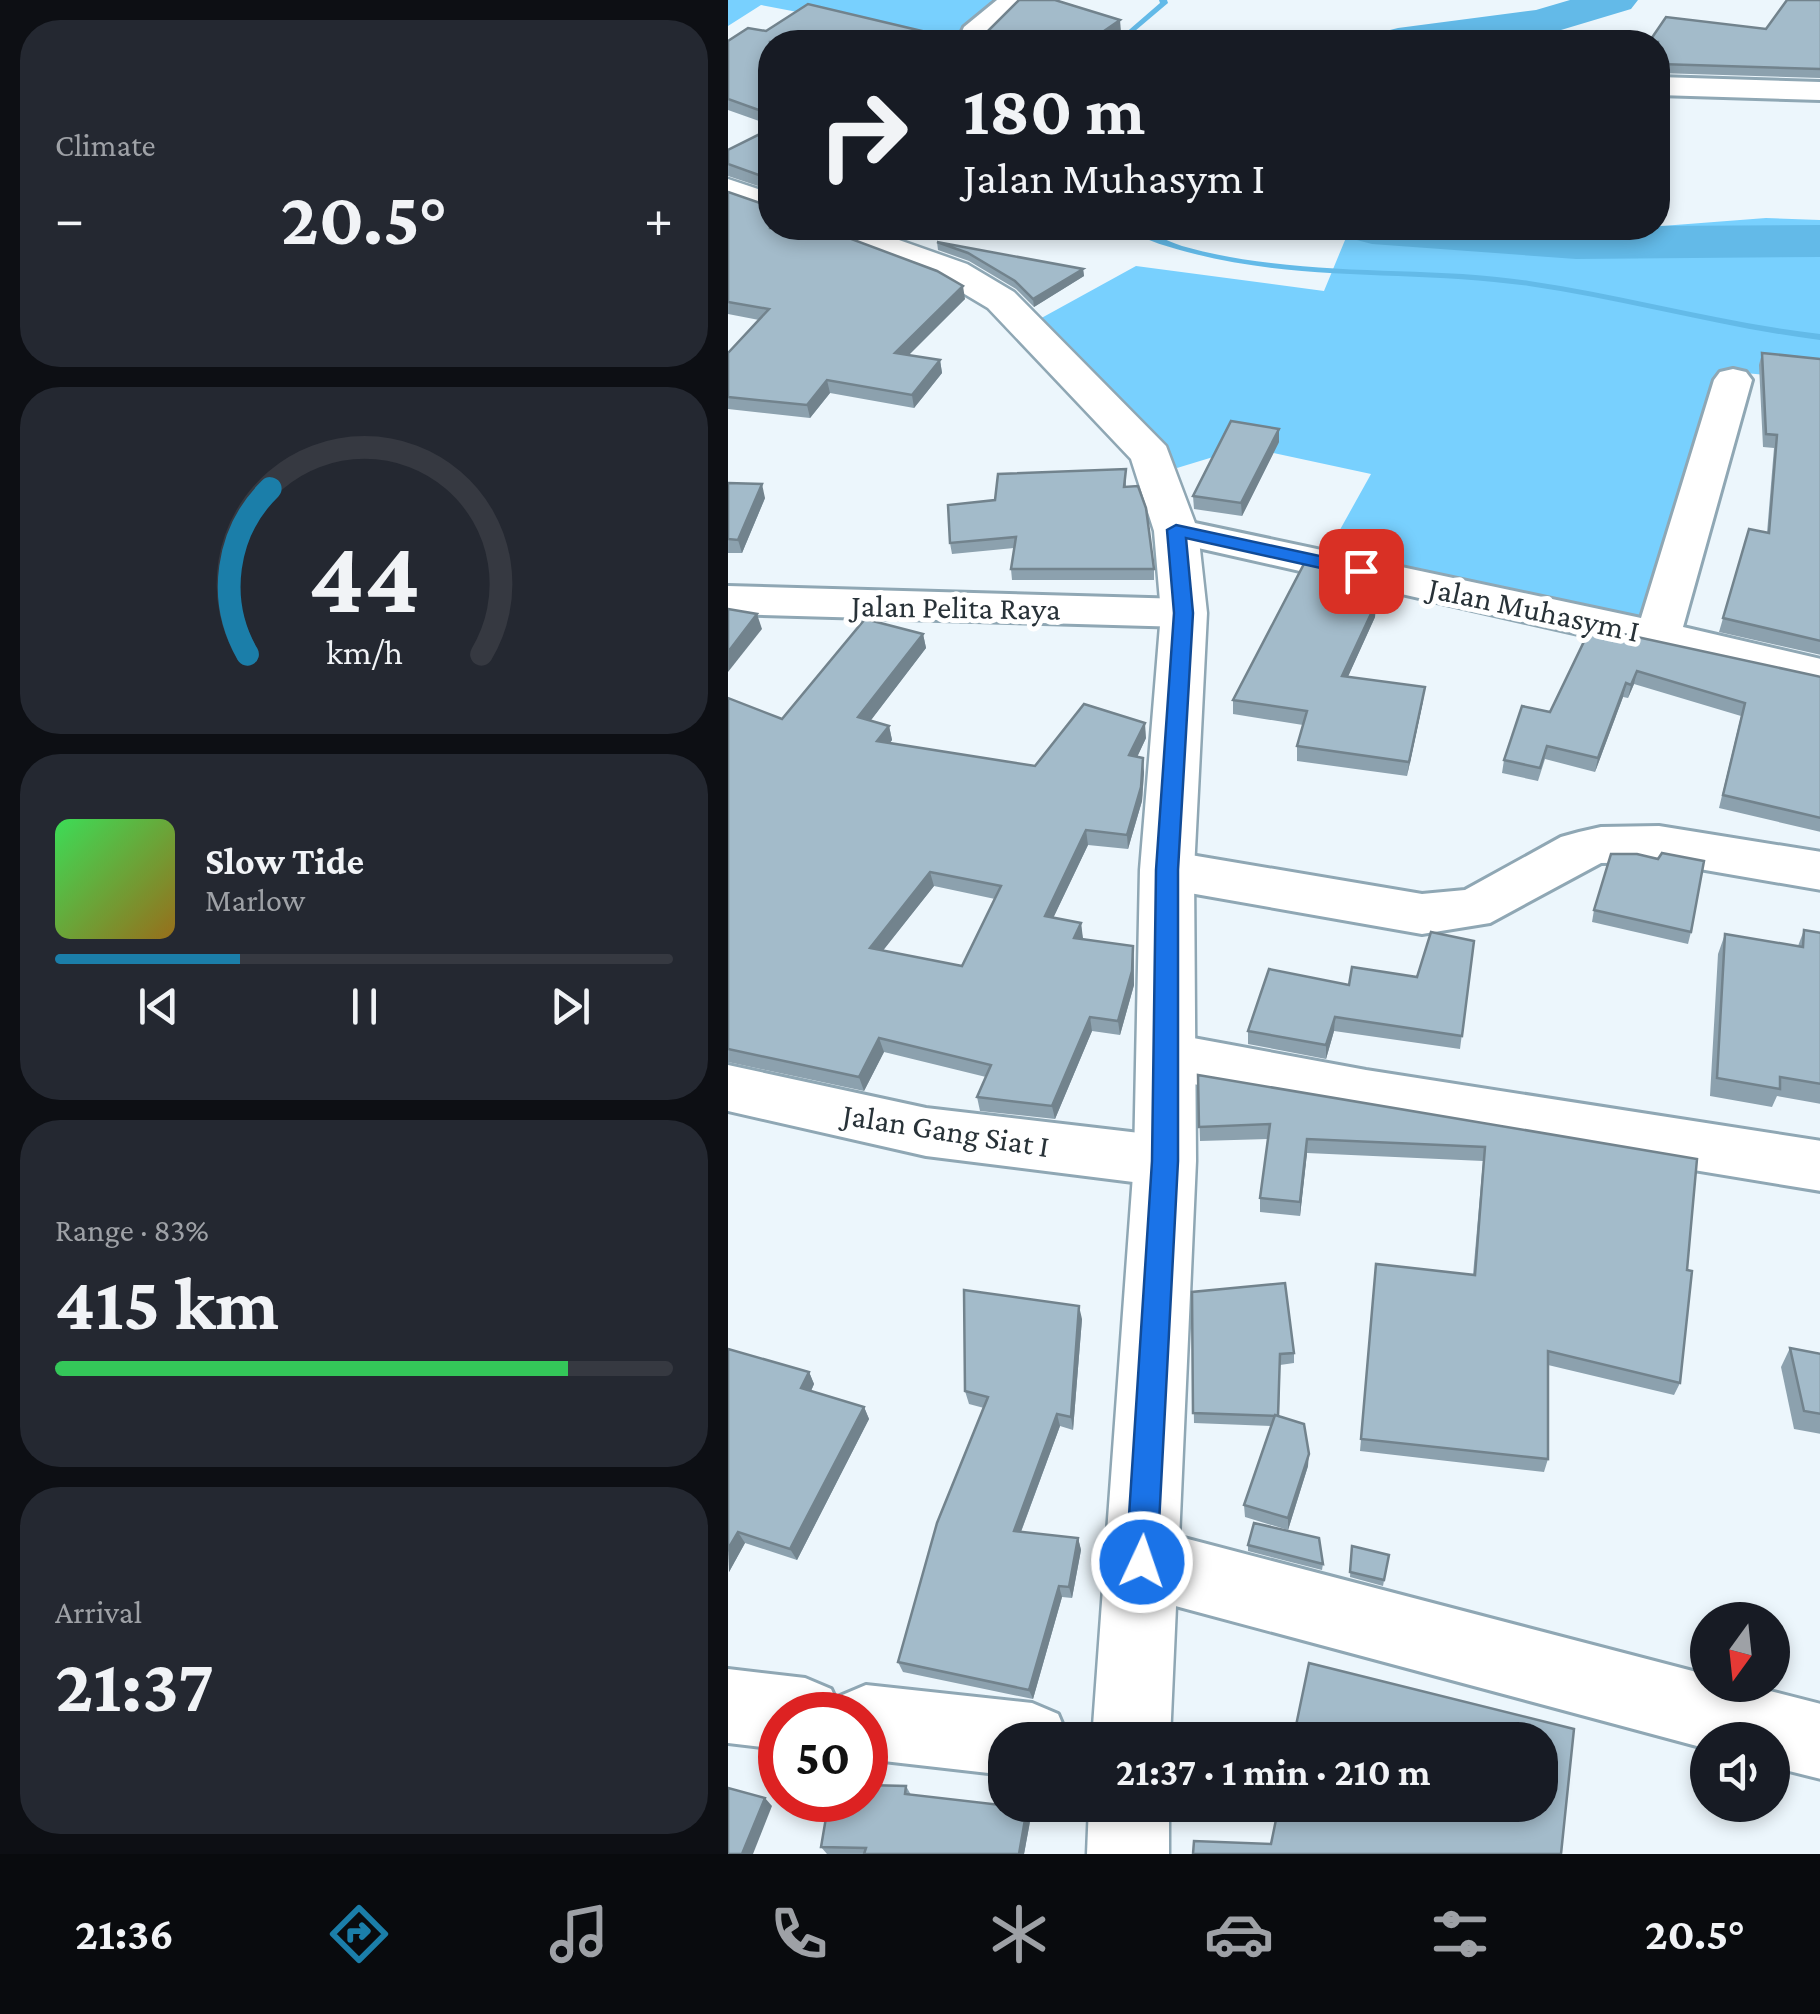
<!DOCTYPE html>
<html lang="en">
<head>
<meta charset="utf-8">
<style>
	:root { --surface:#171b24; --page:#242831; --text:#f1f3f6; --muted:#9ea1a6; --line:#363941; --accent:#1b7ea9 }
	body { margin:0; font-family:"Crimson Pro",serif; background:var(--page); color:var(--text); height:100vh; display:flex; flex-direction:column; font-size:38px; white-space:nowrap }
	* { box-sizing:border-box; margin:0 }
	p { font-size:32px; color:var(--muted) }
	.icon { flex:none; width:55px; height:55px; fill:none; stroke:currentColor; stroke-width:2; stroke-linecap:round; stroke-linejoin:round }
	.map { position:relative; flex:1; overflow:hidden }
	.side { display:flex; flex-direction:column; gap:20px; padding:20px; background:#0d0f14; width:728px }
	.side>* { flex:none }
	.hud { position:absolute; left:30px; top:30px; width:912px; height:210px; border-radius:40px; box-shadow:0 5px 15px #0003; background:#171b24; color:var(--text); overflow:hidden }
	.needle { width:65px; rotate:195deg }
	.fabs { position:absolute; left:962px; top:1602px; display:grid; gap:20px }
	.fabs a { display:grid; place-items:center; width:100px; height:100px; border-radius:50%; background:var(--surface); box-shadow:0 5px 15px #0003; font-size:50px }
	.speed { position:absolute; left:30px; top:1692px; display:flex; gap:20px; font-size:50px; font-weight:700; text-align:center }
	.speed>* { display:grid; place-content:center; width:130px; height:130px; border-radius:50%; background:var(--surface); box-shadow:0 5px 15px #0003; line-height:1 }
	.speed .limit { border:15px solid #d22; background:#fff; color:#111 }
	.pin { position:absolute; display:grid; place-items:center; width:85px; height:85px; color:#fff; margin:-42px; border-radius:20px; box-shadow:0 5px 15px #0006 }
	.me { position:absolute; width:110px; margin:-55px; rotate:3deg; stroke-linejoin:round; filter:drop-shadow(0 0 8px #0008) }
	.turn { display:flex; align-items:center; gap:35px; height:210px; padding:0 40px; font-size:45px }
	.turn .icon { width:130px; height:130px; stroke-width:2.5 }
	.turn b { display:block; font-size:70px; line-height:85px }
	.big { font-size:75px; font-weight:700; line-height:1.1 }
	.side .tile { flex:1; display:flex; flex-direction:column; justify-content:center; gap:15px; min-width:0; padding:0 35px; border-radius:40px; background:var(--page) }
	.side .dial { align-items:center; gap:0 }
	.dial svg { height:260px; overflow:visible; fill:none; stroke:var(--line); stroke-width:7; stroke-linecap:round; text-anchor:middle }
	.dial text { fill:var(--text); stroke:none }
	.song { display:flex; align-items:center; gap:30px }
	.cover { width:120px; height:120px; border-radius:15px; background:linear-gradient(135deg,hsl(130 70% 55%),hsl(40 70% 35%)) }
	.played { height:10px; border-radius:5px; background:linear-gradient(90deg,var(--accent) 30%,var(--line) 30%) }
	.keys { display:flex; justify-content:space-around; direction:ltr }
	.heat { display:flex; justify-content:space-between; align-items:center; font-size:55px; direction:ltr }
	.charge { height:15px; border-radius:8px; background:linear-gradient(90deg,#34c759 83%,var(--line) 0) }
	.trip { position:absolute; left:260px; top:1722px; width:570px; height:100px; border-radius:40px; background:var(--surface); box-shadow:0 5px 15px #0003; font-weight:700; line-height:100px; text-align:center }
	.tab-bar { display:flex; height:160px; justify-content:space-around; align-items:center; background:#090b0e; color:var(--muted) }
	.tab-bar .icon { width:70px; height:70px }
	.tab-bar .selected { color:var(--accent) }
	.tab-bar b { font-size:45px; color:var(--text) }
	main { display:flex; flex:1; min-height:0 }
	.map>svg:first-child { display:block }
	.forest { fill:#78d0fe }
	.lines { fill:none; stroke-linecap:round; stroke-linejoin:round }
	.stream { fill:#63bae8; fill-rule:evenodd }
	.river { fill:#63bae8; fill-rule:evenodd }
	.minor-casing { stroke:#8fa7b4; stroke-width:6 }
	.secondary-casing { stroke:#8fa7b4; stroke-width:5 }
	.minor { fill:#fff; fill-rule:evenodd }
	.secondary { fill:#fff; fill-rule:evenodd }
	.wall { fill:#8ca1ae; fill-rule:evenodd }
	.shaded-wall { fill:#72838d }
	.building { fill:#a3bbca; stroke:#72838d; stroke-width:2.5; fill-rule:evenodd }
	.route { fill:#1a73e8; stroke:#114b97; stroke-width:2.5 }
	.labels { text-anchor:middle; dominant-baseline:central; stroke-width:10; stroke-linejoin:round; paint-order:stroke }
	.street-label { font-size:32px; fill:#283238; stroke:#fff }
</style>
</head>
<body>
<main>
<section class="side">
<div class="tile"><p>Climate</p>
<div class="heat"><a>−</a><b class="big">20.5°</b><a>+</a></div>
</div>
<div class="tile dial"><svg viewBox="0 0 100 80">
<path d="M14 69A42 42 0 1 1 86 69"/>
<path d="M14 69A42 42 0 0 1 21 18" stroke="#1b7ea9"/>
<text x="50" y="56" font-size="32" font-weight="700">44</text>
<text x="50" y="72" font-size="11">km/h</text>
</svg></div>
<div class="tile">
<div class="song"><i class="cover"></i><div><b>Slow Tide</b><p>Marlow</p></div></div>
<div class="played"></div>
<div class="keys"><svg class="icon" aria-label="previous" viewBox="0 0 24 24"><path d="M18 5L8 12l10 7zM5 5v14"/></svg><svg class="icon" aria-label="pause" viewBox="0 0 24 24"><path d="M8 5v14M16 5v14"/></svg><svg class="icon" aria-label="next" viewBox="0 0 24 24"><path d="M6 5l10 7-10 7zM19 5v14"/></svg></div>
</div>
<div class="tile"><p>Range · 83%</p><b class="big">415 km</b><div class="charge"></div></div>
<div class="tile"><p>Arrival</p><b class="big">21:37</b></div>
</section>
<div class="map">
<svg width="1093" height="1854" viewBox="0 0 1093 1854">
	<rect width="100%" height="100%" fill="#ecf6fc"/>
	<!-- forest -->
	<g class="forest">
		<polygon points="0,0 281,0 227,42 33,5 0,26"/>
		<polygon points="1038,218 1092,220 1092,380 1006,372 953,649 589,571 643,474 518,447 449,468 308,321 408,266 596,291 622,228 703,235 723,228 895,229"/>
	</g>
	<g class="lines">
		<!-- stream -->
		<g class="stream">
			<polygon points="431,0 439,0 440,3 394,42 387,42 432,3"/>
			<path d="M 397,228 C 416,227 435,240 454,246 C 483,254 513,260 543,263 C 629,274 716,268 801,281 C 899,295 994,323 1093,334 L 1093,340 C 994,328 899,300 801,286 C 690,270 577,282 467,254 C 444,248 417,241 397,228 Z"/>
		</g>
		<!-- river -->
		<g class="river">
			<polygon points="842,0 910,0 903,9 813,36 768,42 647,42 654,32 670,28 808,10"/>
			<polygon points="1093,225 1093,257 848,259 644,244 625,239 617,228"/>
		</g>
		<defs>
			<g id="minor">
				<polygon points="269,0 298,0 257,42 229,42 236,27"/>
				<polygon points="930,77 1093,82 1093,100 930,95"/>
				<polygon points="1005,369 1018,372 1024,380 955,627 1093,659 1093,689 448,543 433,540 427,531 433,522 448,519 913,618 986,380 992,372"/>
				<polygon points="0,586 456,599 472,603 478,613 472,623 456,627 0,614"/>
				<polygon points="931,826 1093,852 1093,890 931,862 873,863 762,923 694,934 439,889 421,883 414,870 421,857 439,851 694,894 737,890 833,837 851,832 873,827"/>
				<polygon points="438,1033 638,1070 1093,1141 1093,1191 638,1116 438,1079 418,1072 410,1056 418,1040"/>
				<polygon points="0,1065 198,1108 437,1136 458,1143 466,1161 458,1179 437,1186 198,1156 0,1111"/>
				<polygon points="414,1527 980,1675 980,1685 1018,1685 1093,1704 1093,1779 1045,1767 1045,1740 980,1740 980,1749 414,1597 389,1587 379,1562 389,1537"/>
				<polygon points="0,1669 77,1678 103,1689 109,1702 112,1696 138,1685 304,1703 330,1714 341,1740 278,1740 278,1775 138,1759 138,1715 52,1715 52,1749 0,1743"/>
			</g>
			<g id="secondary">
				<polygon points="0,179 42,193 42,214 0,200"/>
				<polygon points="89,228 137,228 239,264 286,292 438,446 470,531 479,613 466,870 468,1161 442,1740 364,1740 406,1161 412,870 433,613 426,531 403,459 260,308 213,280 94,235"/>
				<polygon points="361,1805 441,1805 441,1854 359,1854"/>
			</g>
		</defs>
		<!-- minor casing -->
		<use href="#minor" class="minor-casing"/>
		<!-- secondary casing -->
		<use href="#secondary" class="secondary-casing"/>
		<!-- minor -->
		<use href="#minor" class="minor"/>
		<!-- secondary -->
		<use href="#secondary" class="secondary"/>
	</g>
	<!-- wall -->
	<g class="wall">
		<polygon points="1093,0 1093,78 930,73 930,42 1038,29"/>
		<polygon points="38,31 232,40 393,32 377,42 42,42 42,125 0,110 0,41"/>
		<polygon points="42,129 42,190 0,176 0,150"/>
		<polygon points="0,192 237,299 180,355 212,360 214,373 186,408 102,393 82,418 0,409 0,353 31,320 0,314"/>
		<polygon points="209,242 355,269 356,276 306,307 288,289 241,261 210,250"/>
		<polygon points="1034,353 1093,359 1093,655 991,632 1021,529 1039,533 1046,448 1035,447 1031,365"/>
		<polygon points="551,442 514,516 466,509 465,496"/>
		<polygon points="398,469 398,487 426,569 426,580 284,580 283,569 286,548 224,554 222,543 267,500"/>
		<polygon points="0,483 37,498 14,553 0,553"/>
		<polygon points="651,593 646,602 648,603 647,617 620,676 695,701 679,776 569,761 569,746 575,725 505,714 505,700"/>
		<polygon points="863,627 1093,677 1093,832 991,808 1013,716 906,684 900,698 895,697 867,772 817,759 810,781 774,773 776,760 822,712"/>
		<path d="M 195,634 L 198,648 L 142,721 L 161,726 L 164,740 L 162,743 L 307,766 L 418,738 L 409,757 L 416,772 L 414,801 L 400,849 L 360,845 L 325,918 L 353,923 L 354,939 L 405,946 L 406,960 L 406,985 L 392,1035 L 364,1031 L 327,1119 L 252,1111 L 249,1097 L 258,1077 L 156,1052 L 136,1091 L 0,1062 L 0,698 L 54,719 ZM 206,886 L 267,899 L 234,966 L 155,950 Z"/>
		<polygon points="866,910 963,932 960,944 864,922"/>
		<polygon points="1076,930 1093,933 1093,1104 1049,1096 1044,1107 982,1096 990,954 997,934 1070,946"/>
		<polygon points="746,941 732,1049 606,1031 598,1059 520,1044 520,1031 621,985 689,977"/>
		<polygon points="470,1075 969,1159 959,1270 952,1383 946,1395 820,1365 820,1459 816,1472 632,1451 648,1264 745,1275 755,1161 579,1153 572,1216 532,1212 532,1198 540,1139 472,1141"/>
		<polygon points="464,1292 566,1353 566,1363 552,1365 551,1416 580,1466 560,1530 517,1517 516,1505 543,1426 466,1423"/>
		<polygon points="354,1319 345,1430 332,1426 293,1532 350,1538 353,1550 344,1598 334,1597 305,1699 175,1672 170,1662 256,1408 241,1404 237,1391"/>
		<polygon points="1062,1348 1093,1354 1093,1434 1066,1429 1053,1367"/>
		<polygon points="0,1349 81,1372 86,1384 83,1391 136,1407 141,1419 69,1560 17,1543 1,1572"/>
		<polygon points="520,1545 595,1564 594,1570 520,1551"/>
		<polygon points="624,1546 661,1555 655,1586 622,1577"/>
		<polygon points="178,1786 183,1795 299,1808 303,1816 296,1854 99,1854 93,1847"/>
	</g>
	<!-- shaded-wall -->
	<g class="shaded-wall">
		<polygon points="392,20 393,32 377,42 360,42"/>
		<polygon points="355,269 356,276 306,307 305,299"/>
		<polygon points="235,286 237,299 170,366 167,353"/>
		<polygon points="212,360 214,373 186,408 184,395"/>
		<polygon points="99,380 102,393 82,418 79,405"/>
		<polygon points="551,429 551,442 514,516 513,503"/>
		<polygon points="34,484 37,498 14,553 10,540"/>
		<polygon points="652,579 651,593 639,616 640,601"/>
		<polygon points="648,603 647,617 614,690 614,676"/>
		<polygon points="29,614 34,629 0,672 0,652"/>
		<polygon points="195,634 198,648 134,732 130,717"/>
		<polygon points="909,671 906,684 900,698 903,685"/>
		<polygon points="898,683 895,697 867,772 870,758"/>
		<polygon points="697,687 695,701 679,776 681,762"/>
		<polygon points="417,723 418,738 403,770 401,755"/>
		<polygon points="161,726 164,740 152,755 149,741"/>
		<polygon points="415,758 416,772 414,801 400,849 399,835"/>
		<polygon points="358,830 360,845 319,931 317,916"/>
		<polygon points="202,872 206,886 146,962 142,948"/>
		<polygon points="353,923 355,938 348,952 346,938"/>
		<polygon points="405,946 406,985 392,1035 390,1021"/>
		<polygon points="362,1017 364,1031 327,1119 324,1106"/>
		<polygon points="607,1017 606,1031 598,1059 598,1045"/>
		<polygon points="151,1038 156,1052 136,1091 131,1077"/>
		<polygon points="579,1139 579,1153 572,1216 572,1202"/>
		<polygon points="351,1306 354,1319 345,1430 343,1417"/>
		<polygon points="81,1372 86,1384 79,1400 73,1388"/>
		<polygon points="136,1407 141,1419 69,1560 62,1549"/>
		<polygon points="329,1414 332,1426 289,1542 286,1531"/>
		<polygon points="581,1454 580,1466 560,1530 560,1518"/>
		<polygon points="10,1532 17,1543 1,1572 0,1549"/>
		<polygon points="350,1538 353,1550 344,1598 341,1587"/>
		<polygon points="331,1586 334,1597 305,1699 301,1690"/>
		<polygon points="37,1798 44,1806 25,1854 14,1854"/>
		<polygon points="299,1808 303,1816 296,1854 291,1854"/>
	</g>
	<!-- building -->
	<g class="building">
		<polygon points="291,0 327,0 392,20 360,42 42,42 42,114 0,99 0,41 20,28 38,31 80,4 232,40 238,34 258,33"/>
		<polygon points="1059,0 1093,0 1093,69 932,64 930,66 930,42 921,42 938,17 1038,29"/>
		<polygon points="42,129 42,188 42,179 0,164 0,150"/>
		<polygon points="0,192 38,205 42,202 42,228 94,228 209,271 235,286 167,353 212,360 184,395 99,380 79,405 0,397 0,353 41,309 0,302"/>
		<polygon points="209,242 355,269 305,299 287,281 240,253"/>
		<polygon points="1034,353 1093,359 1093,641 995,618 1021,529 1041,533 1049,435 1038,434"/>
		<polygon points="503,421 551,429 513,503 465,496"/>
		<polygon points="398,469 396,487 410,486 418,508 426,569 283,569 288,537 222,543 220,505 267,500 270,474"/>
		<polygon points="0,483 34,484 10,540 0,539"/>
		<polygon points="577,562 652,579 640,601 648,603 614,676 697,687 681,762 569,746 579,711 505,700"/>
		<polygon points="0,609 29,614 0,652"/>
		<path d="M 137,619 L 195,634 L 130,717 L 161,726 L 149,741 L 307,766 L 356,704 L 417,723 L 401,755 L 415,758 L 413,787 L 399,835 L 358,830 L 317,916 L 353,923 L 346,938 L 405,946 L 404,971 L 390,1021 L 362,1017 L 324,1106 L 249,1097 L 263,1065 L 151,1038 L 131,1077 L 0,1049 L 0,698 L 54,719 ZM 202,872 L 273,886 L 234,966 L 142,948 Z"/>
		<polygon points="863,627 1093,677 1093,818 995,795 1017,703 909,671 903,685 898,683 870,758 819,746 812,768 776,760 794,706 822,712"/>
		<polygon points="934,853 976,861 963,932 866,910 883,854 909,854 930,859"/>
		<polygon points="1076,930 1093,933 1093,1084 1052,1077 1052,1089 989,1078 997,934 1075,947"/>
		<polygon points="703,932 746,941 734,1036 607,1017 598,1045 520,1031 541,969 621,985 624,967 689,977"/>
		<polygon points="470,1075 969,1159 959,1270 964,1271 952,1383 820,1351 820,1459 633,1439 648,1264 747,1275 757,1147 579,1139 572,1202 532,1198 542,1124 471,1127"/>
		<polygon points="557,1283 566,1353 552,1354 550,1416 465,1413 464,1292"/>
		<polygon points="236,1290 351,1306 343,1417 329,1414 286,1531 350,1538 341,1587 331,1586 301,1690 170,1662 209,1523 260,1397 237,1391"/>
		<polygon points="1062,1348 1093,1354 1093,1414 1076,1411"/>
		<polygon points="0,1349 81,1372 73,1388 136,1407 62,1549 10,1532 0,1549"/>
		<polygon points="547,1415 576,1424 581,1454 560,1518 516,1505"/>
		<polygon points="526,1523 591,1538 595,1564 520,1545"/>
		<polygon points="624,1546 661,1555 656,1580 622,1572"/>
		<polygon points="581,1663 846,1729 833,1854 465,1854 466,1841 543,1844 551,1805 812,1805 812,1740 565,1740"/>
		<polygon points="138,1785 178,1786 177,1794 299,1808 291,1854 136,1854 138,1848 93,1847 101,1800 138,1800"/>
		<polygon points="0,1788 37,1798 14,1854 0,1854"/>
	</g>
	<!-- route -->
	<polygon class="route" points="448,525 633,565 643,571 633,577 458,538 465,613 450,870 450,1161 429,1562 424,1572 414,1577 403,1572 398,1562 424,1161 428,870 446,613 439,530"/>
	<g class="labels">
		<!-- street labels -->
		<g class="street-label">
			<text transform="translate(228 607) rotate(1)">Jalan Pelita Raya</text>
			<text transform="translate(806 609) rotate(12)">Jalan Muhasym I</text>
			<text transform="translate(218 1130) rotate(9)">Jalan Gang Siat I</text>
		</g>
	</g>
</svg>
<div class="fabs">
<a><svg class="needle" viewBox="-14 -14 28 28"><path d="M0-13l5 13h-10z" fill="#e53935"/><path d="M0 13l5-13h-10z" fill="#9ea1a6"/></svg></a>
<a><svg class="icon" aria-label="sound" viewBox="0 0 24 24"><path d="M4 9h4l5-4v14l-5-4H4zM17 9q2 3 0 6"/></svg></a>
</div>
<div class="speed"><div class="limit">50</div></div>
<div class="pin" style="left:633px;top:571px;background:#d93025"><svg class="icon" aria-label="arrive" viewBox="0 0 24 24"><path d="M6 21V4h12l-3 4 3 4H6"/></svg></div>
<svg class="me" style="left:414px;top:1562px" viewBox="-20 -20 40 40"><circle r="17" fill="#1a73e8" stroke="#fff" stroke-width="3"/><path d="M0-11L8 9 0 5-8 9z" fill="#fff"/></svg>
<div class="trip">21:37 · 1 min · 210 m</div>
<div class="hud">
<div class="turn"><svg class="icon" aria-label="right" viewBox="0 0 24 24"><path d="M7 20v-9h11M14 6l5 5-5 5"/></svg><div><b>180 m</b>Jalan Muhasym I</div></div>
</div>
</div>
</main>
<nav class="tab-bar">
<b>21:36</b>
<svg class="icon selected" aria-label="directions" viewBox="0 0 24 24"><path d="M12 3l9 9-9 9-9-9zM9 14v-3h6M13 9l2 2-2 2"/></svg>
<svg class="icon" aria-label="music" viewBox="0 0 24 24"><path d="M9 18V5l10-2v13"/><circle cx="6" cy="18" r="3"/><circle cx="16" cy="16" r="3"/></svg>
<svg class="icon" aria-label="phone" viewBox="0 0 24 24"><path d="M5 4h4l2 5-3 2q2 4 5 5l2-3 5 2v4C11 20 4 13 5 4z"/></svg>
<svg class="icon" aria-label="climate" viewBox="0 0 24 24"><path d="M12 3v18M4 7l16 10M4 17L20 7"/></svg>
<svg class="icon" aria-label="car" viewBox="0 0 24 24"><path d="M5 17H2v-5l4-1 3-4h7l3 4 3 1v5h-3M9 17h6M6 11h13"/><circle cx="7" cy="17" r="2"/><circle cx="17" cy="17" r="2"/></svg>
<svg class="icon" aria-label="filters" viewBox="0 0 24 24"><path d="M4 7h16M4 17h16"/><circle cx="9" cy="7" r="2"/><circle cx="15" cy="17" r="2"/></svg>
<b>20.5°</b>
</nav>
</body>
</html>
